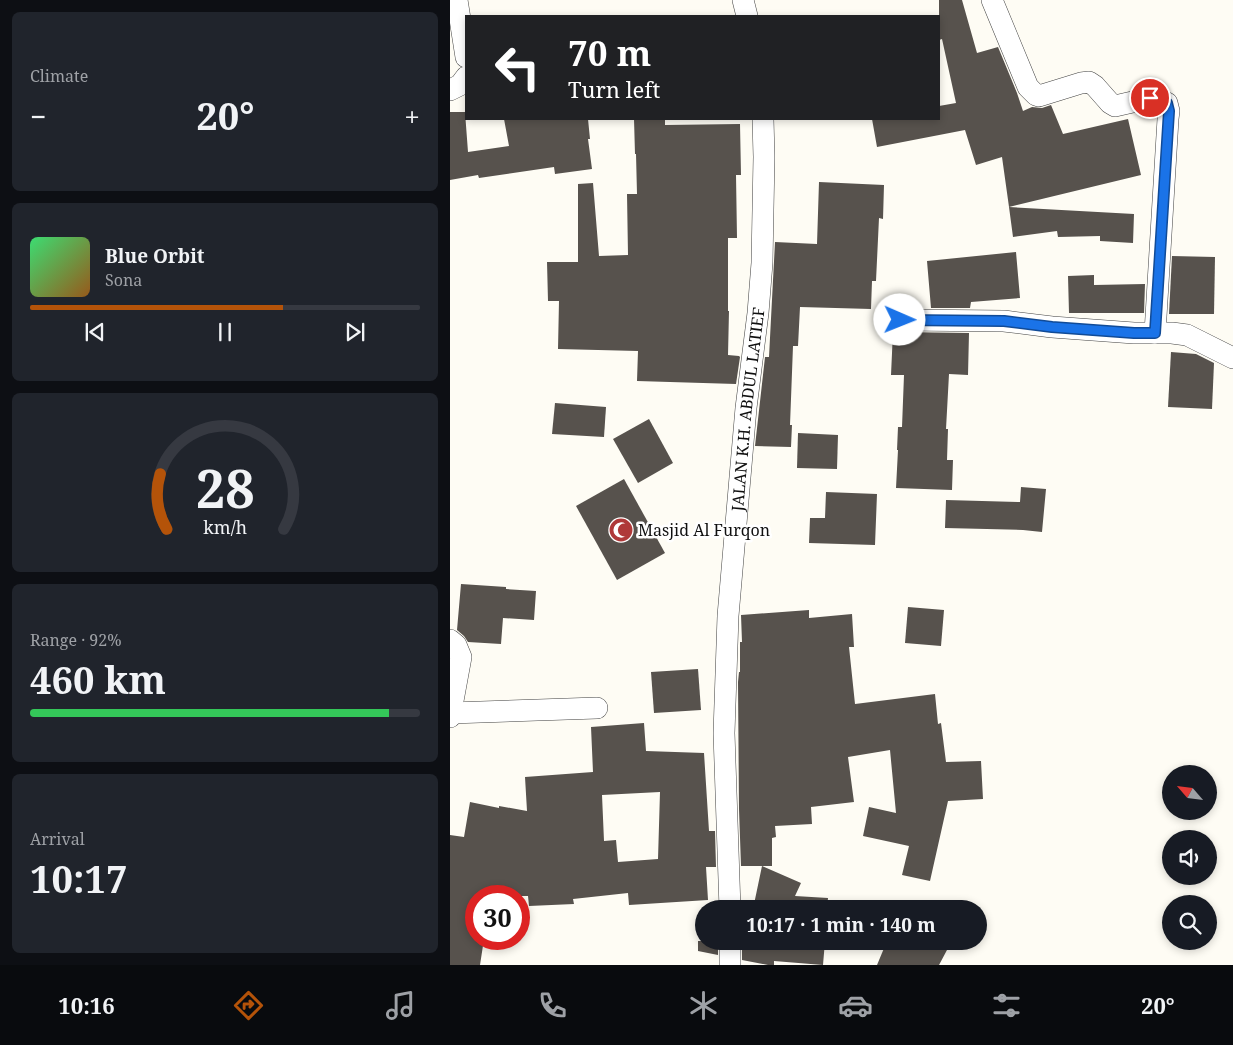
<!DOCTYPE html>
<html lang="en">
<head>
<meta charset="utf-8">
<style>
	:root { --surface:#171b24; --page:#20242c; --text:#f1f3f6; --muted:#9ea1a6; --line:#363941; --accent:#b45309 }
	body { margin:0; font-family:"Noto Serif",serif; background:var(--page); color:var(--text); height:100vh; display:flex; flex-direction:column; font-size:19px; white-space:nowrap }
	* { box-sizing:border-box; margin:0 }
	p { font-size:16px; color:var(--muted) }
	.icon { flex:none; width:28px; height:28px; fill:none; stroke:currentColor; stroke-width:2; stroke-linecap:round; stroke-linejoin:round }
	.map { position:relative; flex:1; overflow:hidden }
	.side { display:flex; flex-direction:column; gap:12px; padding:12px; background:#0d0f14; width:450px }
	.side>* { flex:none }
	.banner { position:absolute; left:15px; top:15px; width:475px; height:105px; border-radius:0px; box-shadow:0 2px 8px #0003; background:#202124; color:#fff; overflow:hidden }
	.needle { width:32px; rotate:298deg }
	.controls { position:absolute; left:712px; top:765px; display:grid; gap:10px }
	.controls a { display:grid; place-items:center; width:55px; height:55px; border-radius:50%; background:var(--surface); box-shadow:0 2px 8px #0003; font-size:25px }
	.speed { position:absolute; left:15px; top:885px; display:flex; gap:10px; font-size:25px; font-weight:700; text-align:center }
	.speed>* { display:grid; place-content:center; width:65px; height:65px; border-radius:50%; background:var(--surface); box-shadow:0 2px 8px #0003; line-height:1 }
	.speed .limit { border:8px solid #d22; background:#fff; color:#111 }
	.pin { position:absolute; display:grid; place-items:center; width:42px; height:42px; color:#fff; margin:-21px; border:2px solid #fff; border-radius:50%; box-shadow:0 1px 5px #0007 }
	.me { position:absolute; width:55px; margin:-28px; rotate:91deg; stroke-linejoin:round; filter:drop-shadow(0 0 4px #0008) }
	.turn { display:flex; align-items:center; gap:18px; height:105px; padding:0 20px; font-size:22px }
	.turn .icon { width:65px; height:65px; stroke-width:2.5 }
	.turn b { display:block; font-size:35px; line-height:42px }
	.big { font-size:38px; font-weight:700; line-height:1.1 }
	.side .tile { flex:1; display:flex; flex-direction:column; justify-content:center; gap:8px; min-width:0; padding:0 18px; border-radius:8px; background:var(--page) }
	.side .dial { align-items:center; gap:0 }
	.dial svg { height:130px; overflow:visible; fill:none; stroke:var(--line); stroke-width:7; stroke-linecap:round; text-anchor:middle }
	.dial text { fill:var(--text); stroke:none }
	.song { display:flex; align-items:center; gap:15px }
	.cover { width:60px; height:60px; border-radius:8px; background:linear-gradient(135deg,hsl(140 70% 55%),hsl(30 70% 35%)) }
	.played { height:5px; border-radius:2px; background:linear-gradient(90deg,var(--accent) 65%,var(--line) 65%) }
	.keys { display:flex; justify-content:space-around; direction:ltr }
	.heat { display:flex; justify-content:space-between; align-items:center; font-size:28px; direction:ltr }
	.charge { height:8px; border-radius:4px; background:linear-gradient(90deg,#34c759 92%,var(--line) 0) }
	.trip { position:absolute; left:245px; top:900px; width:292px; height:50px; border-radius:25px; background:var(--surface); box-shadow:0 2px 8px #0003; font-weight:700; line-height:50px; text-align:center }
	.menu { display:flex; height:80px; justify-content:space-around; align-items:center; background:#090b0e; color:var(--muted) }
	.menu .icon { width:35px; height:35px }
	.menu .on { color:var(--accent) }
	.menu b { font-size:22px; color:var(--text) }
	main { display:flex; flex:1; min-height:0 }
	.map>svg:first-child { display:block }
	.building { fill:#57524d; fill-rule:evenodd }
	.lines { fill:none; stroke-linecap:round; stroke-linejoin:round }
	.street-casing { stroke:#434343; stroke-width:22 }
	.street { stroke:#fff; stroke-width:21 }
	.route-casing { stroke:#114b97; stroke-width:12 }
	.route { stroke:#1a73e8; stroke-width:9 }
	.labels { text-anchor:middle; dominant-baseline:central; stroke-width:5; stroke-linejoin:round; paint-order:stroke }
	.street-label { font-size:16px; fill:#101010; stroke:#fff }
	.poi-label { font-size:16px; fill:#101010; stroke:#fff; text-anchor:start }
</style>
</head>
<body>
<main>
<section class="side">
<div class="tile"><p>Climate</p>
<div class="heat"><a>−</a><b class="big">20°</b><a>+</a></div>
</div>
<div class="tile">
<div class="song"><i class="cover"></i><div><b>Blue Orbit</b><p>Sona</p></div></div>
<div class="played"></div>
<div class="keys"><svg class="icon" aria-label="previous" viewBox="0 0 24 24"><path d="M18 5L8 12l10 7zM5 5v14"/></svg><svg class="icon" aria-label="pause" viewBox="0 0 24 24"><path d="M8 5v14M16 5v14"/></svg><svg class="icon" aria-label="next" viewBox="0 0 24 24"><path d="M6 5l10 7-10 7zM19 5v14"/></svg></div>
</div>
<div class="tile dial"><svg viewBox="0 0 100 80">
<path d="M14 69A42 42 0 1 1 86 69"/>
<path d="M14 69A42 42 0 0 1 10 35" stroke="#b45309"/>
<text x="50" y="56" font-size="32" font-weight="700">28</text>
<text x="50" y="72" font-size="11">km/h</text>
</svg></div>
<div class="tile"><p>Range · 92%</p><b class="big">460 km</b><div class="charge"></div></div>
<div class="tile"><p>Arrival</p><b class="big">10:17</b></div>
</section>
<div class="map">
<svg width="783" height="965" viewBox="0 0 783 965">
	<rect width="100%" height="100%" fill="#fefcf4"/>
	<!-- building -->
	<g class="building">
		<polygon points="489,0 512,0 527,53 548,47 567,93 573,111 582,107 592,108 601,105 613,134 678,119 691,175 559,207 552,157 526,165 515,130 427,147 422,119 489,119 489,106 506,103 492,39 489,40"/>
		<polygon points="0,112 15,112 18,152 59,146 54,119 138,119 140,139 138,139 142,169 105,174 104,167 29,178 28,175 0,180"/>
		<polygon points="184,119 215,119 215,125 290,124 291,175 286,175 287,238 278,238 278,311 279,311 278,355 289,356 290,357 286,384 187,381 188,351 108,349 109,301 98,301 97,262 128,262 128,184 143,183 149,256 178,255 177,194 187,194 186,154 185,154"/>
		<polygon points="369,182 434,185 433,219 429,218 426,281 422,281 421,309 350,307 348,346 343,346 340,425 342,425 341,447 305,446 315,357 319,357 325,242 367,244"/>
		<polygon points="559,207 684,214 683,243 650,241 650,236 608,237 607,231 563,237"/>
		<polygon points="566,252 570,298 521,302 520,308 481,308 477,261"/>
		<polygon points="722,256 765,257 764,314 719,314"/>
		<polygon points="644,275 644,285 695,284 694,313 619,313 618,276"/>
		<polygon points="443,331 451,332 519,333 518,375 499,374 496,429 498,429 497,460 503,460 502,490 446,488 448,450 447,450 448,427 452,427 454,375 441,375"/>
		<polygon points="721,352 746,354 764,363 762,409 718,407"/>
		<polygon points="105,403 156,407 154,437 102,434"/>
		<polygon points="199,419 223,463 188,483 163,439"/>
		<polygon points="348,433 388,435 387,469 347,468"/>
		<polygon points="174,479 215,553 167,580 126,506"/>
		<polygon points="571,487 596,489 592,532 573,530 495,528 496,500 570,502"/>
		<polygon points="376,492 427,494 425,545 359,543 360,518 375,518"/>
		<polygon points="11,584 56,587 56,589 86,591 84,620 53,618 51,644 18,642 14,636 7,630"/>
		<polygon points="458,607 494,610 491,646 455,643"/>
		<polygon points="359,610 359,618 402,614 404,647 399,647 405,704 485,694 488,724 491,723 496,762 531,761 533,799 498,801 480,881 452,875 459,846 413,836 419,807 446,813 440,750 398,757 404,802 361,807 362,824 325,826 326,837 322,838 322,866 291,866 289,809 288,682 289,672 290,672 290,642 292,642 291,615"/>
		<polygon points="248,669 251,710 204,713 201,672"/>
		<path d="M 194,723 L 196,751 L 254,753 L 259,831 L 265,831 L 266,867 L 256,867 L 258,900 L 179,905 L 178,893 L 123,899 L 124,904 L 79,906 L 78,896 L 26,896 L 26,939 L 34,939 L 30,965 L 0,965 L 0,835 L 14,837 L 20,802 L 49,808 L 49,806 L 77,811 L 75,777 L 143,772 L 141,727 ZM 210,792 L 208,859 L 168,862 L 166,840 L 154,841 L 152,795 Z"/>
		<polygon points="312,866 351,883 345,896 378,898 377,909 303,909"/>
		<polygon points="248,941 268,941 268,955 248,951"/>
		<polygon points="292,941 375,941 373,965 324,961 324,965 318,965 292,960"/>
		<polygon points="437,941 481,941 497,950 489,965 427,965"/>
	</g>
	<g class="lines">
		<defs>
			<g id="street">
				<polyline points="7,0 16,57"/>
				<polyline points="293,0 297,16"/>
				<polyline points="542,0 578,87 586,95 589,96 631,83 639,82 645,86 660,103 665,106 700,98 706,98 717,103 719,111 718,119 705,333"/>
				<polyline points="0,90 10,85 16,77"/>
				<polyline points="451,320 554,321 602,327 684,333 722,333 737,335 783,358"/>
				<polyline points="0,640 6,645 11,657 0,717"/>
				<polyline points="1,713 147,708"/>
				<path id="s1" d="M 280,909 L 274,733 L 278,616 L 296,408 L 308,313 L 312,263 L 314,157 L 313,119"/>
				<polyline points="280,965 280,941"/>
			</g>
		</defs>
		<!-- street casing -->
		<use href="#street" class="street-casing"/>
		<!-- street -->
		<use href="#street" class="street"/>
	</g>
	<g class="lines">
		<defs>
			<path id="route" d="M 450,320 L 554,321 L 602,327 L 684,333 L 705,333 L 719,111 L 717,103 C 711,99 707,98 700,98"/>
		</defs>
		<!-- route casing -->
		<use href="#route" class="route-casing"/>
		<!-- route -->
		<use href="#route" class="route"/>
	</g>
	<!-- icons -->
	<defs>
		<symbol id="mosque-disc" viewBox="-11 -11 22 22"><circle r="9.5" fill="#af3939" stroke="#fff"/><path d="M3.5-4.9A6 6 0 1 0 3.5 4.9A5 5 0 1 1 3.5-4.9Z" fill="#fff"/></symbol>
	</defs>
	<g fill-rule="evenodd">
		<use href="#mosque-disc" x="157" y="516" width="28" height="28"/>
	</g>
	<g class="labels">
		<!-- street labels -->
		<g class="street-label">
			<text stroke="none"><textPath href="#s1" startOffset="501">JALAN K.H. ABDUL LATIEF</textPath></text>
		</g>
		<!-- poi labels -->
		<g class="poi-label">
			<text x="188" y="530">Masjid Al Furqon</text>
		</g>
	</g>
</svg>
<div class="controls">
<a><svg class="needle" viewBox="-14 -14 28 28"><path d="M0-13l5 13h-10z" fill="#e53935"/><path d="M0 13l5-13h-10z" fill="#9ea1a6"/></svg></a>
<a><svg class="icon" aria-label="sound" viewBox="0 0 24 24"><path d="M4 9h4l5-4v14l-5-4H4zM17 9q2 3 0 6"/></svg></a>
<a><svg class="icon" aria-label="search" viewBox="0 0 24 24"><circle cx="10" cy="10" r="6"/><path d="M15 15l6 6"/></svg></a>
</div>
<div class="speed"><div class="limit">30</div></div>
<div class="pin" style="left:700px;top:98px;background:#d93025"><svg class="icon" aria-label="arrive" viewBox="0 0 24 24"><path d="M6 21V4h12l-3 4 3 4H6"/></svg></div>
<svg class="me" style="left:450px;top:320px" viewBox="-20 -20 40 40"><circle r="19" fill="#fff"/><path d="M0-13L10 11 0 6-10 11z" fill="#1a73e8"/></svg>
<div class="trip">10:17 · 1 min · 140 m</div>
<div class="banner">
<div class="turn"><svg class="icon" aria-label="left" viewBox="0 0 24 24"><path d="M17 20v-9H6M10 6l-5 5 5 5"/></svg><div><b>70 m</b>Turn left</div></div>
</div>
</div>
</main>
<nav class="menu">
<b>10:16</b>
<svg class="icon on" aria-label="directions" viewBox="0 0 24 24"><path d="M12 3l9 9-9 9-9-9zM9 14v-3h6M13 9l2 2-2 2"/></svg>
<svg class="icon" aria-label="music" viewBox="0 0 24 24"><path d="M9 18V5l10-2v13"/><circle cx="6" cy="18" r="3"/><circle cx="16" cy="16" r="3"/></svg>
<svg class="icon" aria-label="phone" viewBox="0 0 24 24"><path d="M5 4h4l2 5-3 2q2 4 5 5l2-3 5 2v4C11 20 4 13 5 4z"/></svg>
<svg class="icon" aria-label="climate" viewBox="0 0 24 24"><path d="M12 3v18M4 7l16 10M4 17L20 7"/></svg>
<svg class="icon" aria-label="car" viewBox="0 0 24 24"><path d="M5 17H2v-5l4-1 3-4h7l3 4 3 1v5h-3M9 17h6M6 11h13"/><circle cx="7" cy="17" r="2"/><circle cx="17" cy="17" r="2"/></svg>
<svg class="icon" aria-label="filters" viewBox="0 0 24 24"><path d="M4 7h16M4 17h16"/><circle cx="9" cy="7" r="2"/><circle cx="15" cy="17" r="2"/></svg>
<b>20°</b>
</nav>
</body>
</html>
